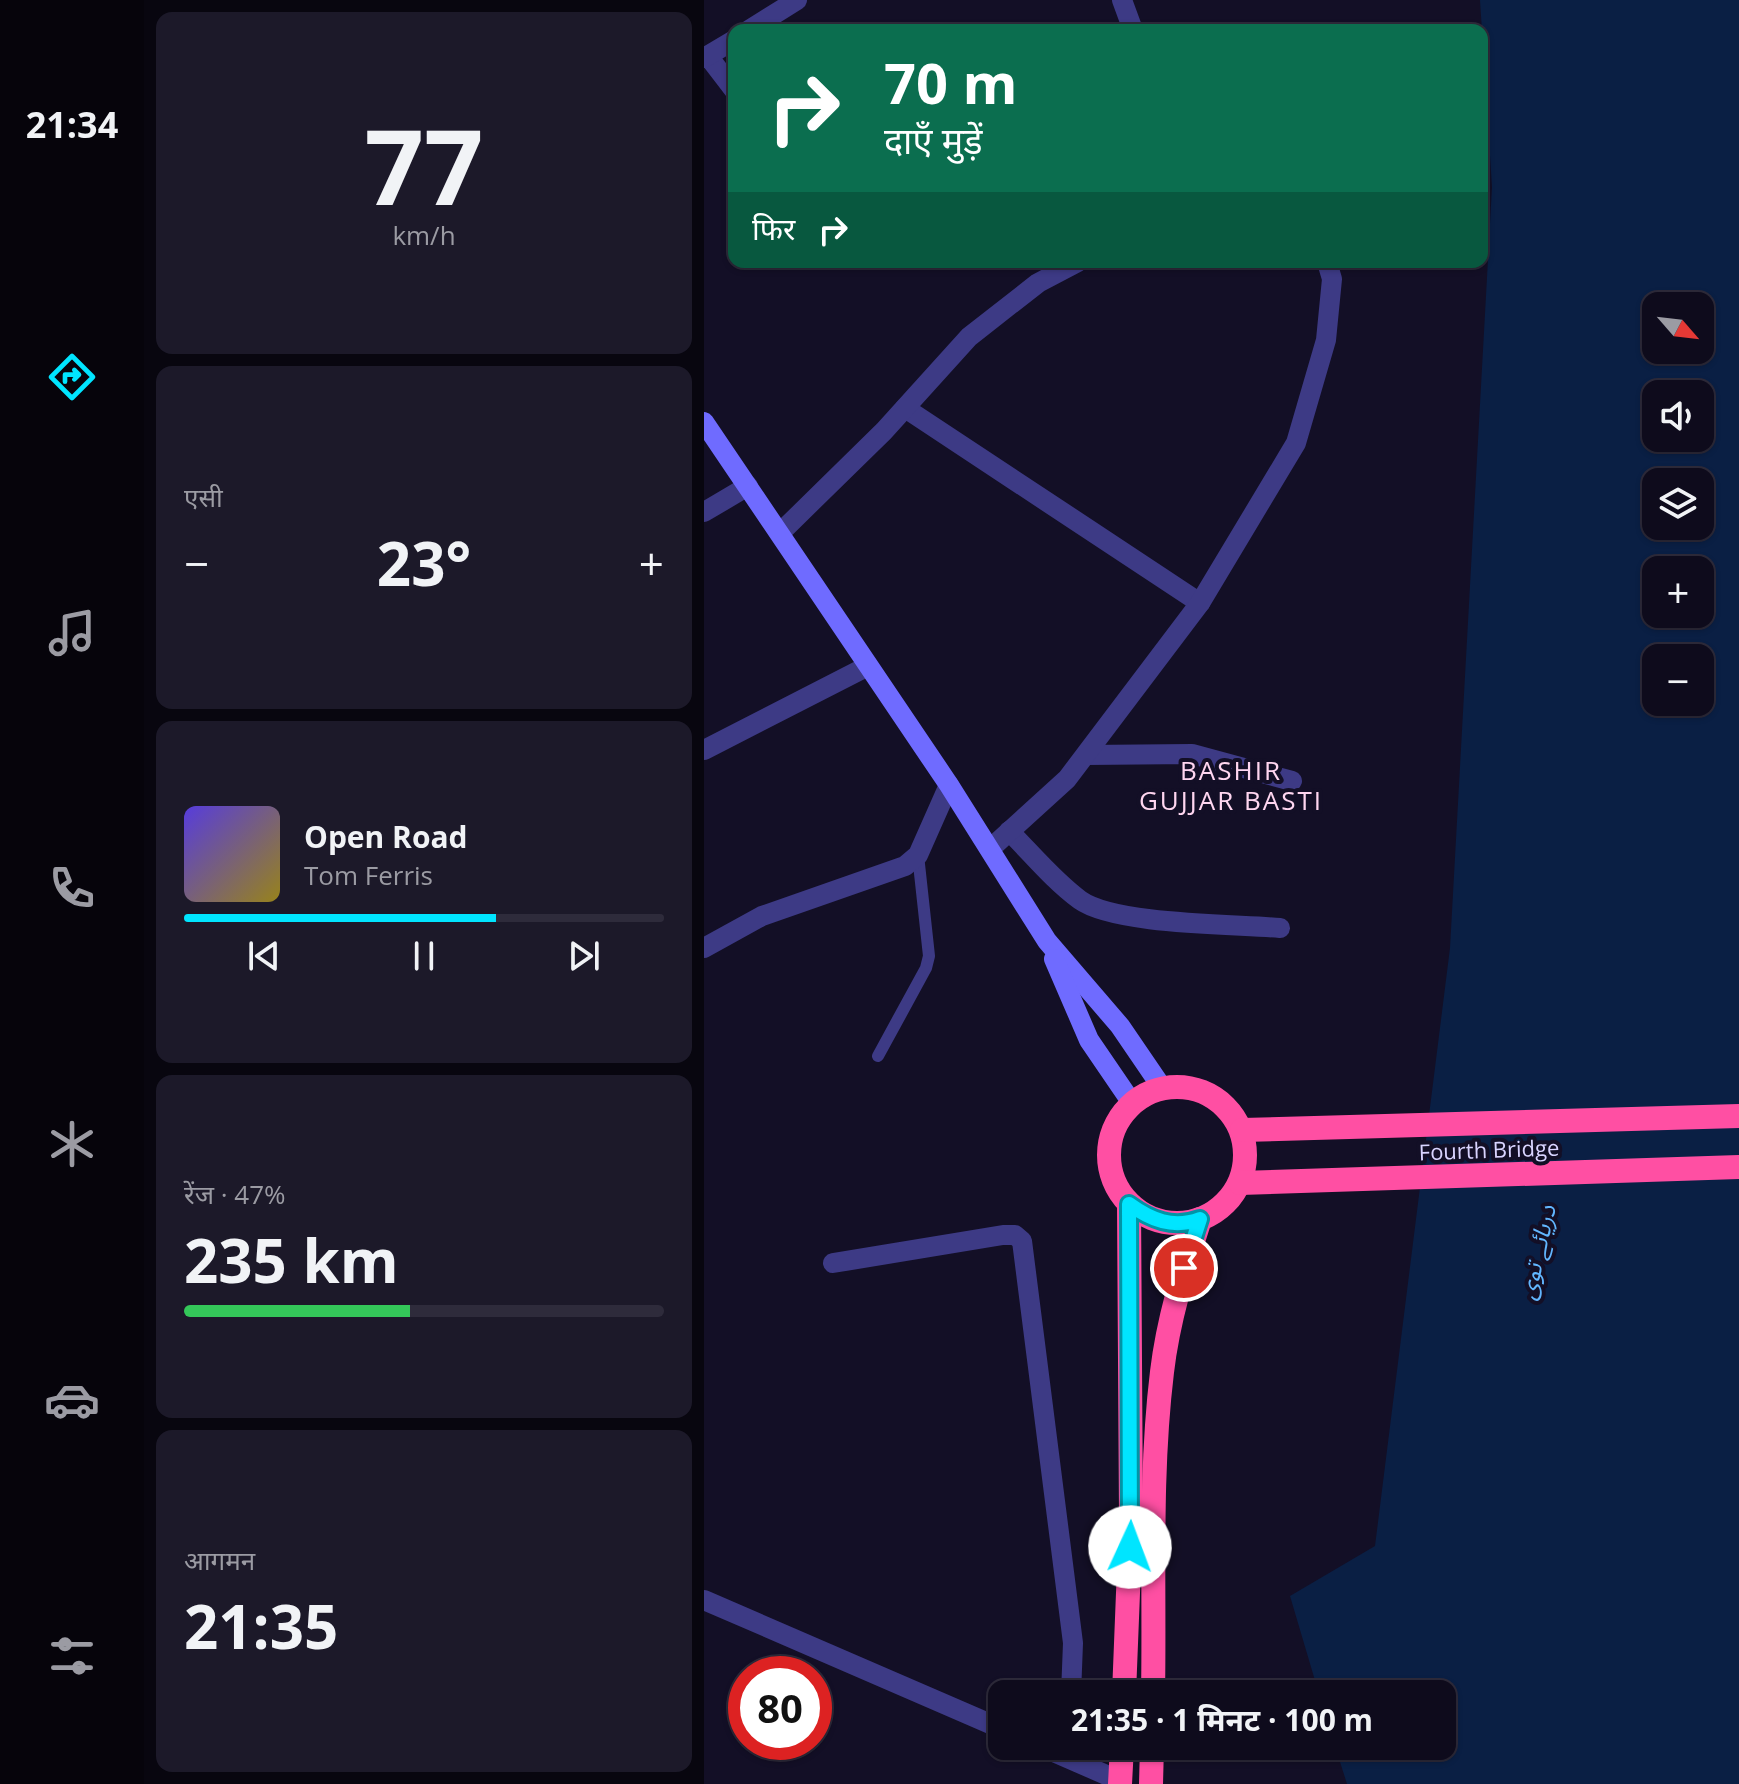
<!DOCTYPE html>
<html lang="hi">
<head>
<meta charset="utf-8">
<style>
	:root { --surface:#0e0b1c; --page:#1c1929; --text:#f1f3f6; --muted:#9b9ba3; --line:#2e2b3b; --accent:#00e5ff }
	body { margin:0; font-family:"Open Sans","Noto Sans Arabic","Noto Sans Devanagari",sans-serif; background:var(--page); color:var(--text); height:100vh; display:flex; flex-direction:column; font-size:30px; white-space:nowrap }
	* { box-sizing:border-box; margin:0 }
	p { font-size:26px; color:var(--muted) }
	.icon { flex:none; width:44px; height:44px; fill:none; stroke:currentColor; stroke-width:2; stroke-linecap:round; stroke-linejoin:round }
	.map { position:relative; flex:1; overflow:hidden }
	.panel { display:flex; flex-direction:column; gap:12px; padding:12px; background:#08060f; width:560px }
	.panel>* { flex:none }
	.banner { position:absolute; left:24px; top:24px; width:760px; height:244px; border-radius:16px; box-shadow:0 2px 6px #0004,0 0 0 2px var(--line); background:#0b6e4f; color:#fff; overflow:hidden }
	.needle { width:52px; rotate:118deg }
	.buttons { position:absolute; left:938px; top:292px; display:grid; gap:16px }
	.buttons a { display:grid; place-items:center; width:72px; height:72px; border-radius:16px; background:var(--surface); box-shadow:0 2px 6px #0004,0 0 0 2px var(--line); font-size:40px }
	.speed { position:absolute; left:24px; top:1656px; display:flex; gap:16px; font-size:40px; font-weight:700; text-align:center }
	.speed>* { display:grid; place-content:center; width:104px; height:104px; border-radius:50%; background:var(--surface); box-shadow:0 2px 6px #0004,0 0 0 2px var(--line); line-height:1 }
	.speed .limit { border:12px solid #d22; background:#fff; color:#111 }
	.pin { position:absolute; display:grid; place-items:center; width:68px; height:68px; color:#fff; margin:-34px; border:4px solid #fff; border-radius:50%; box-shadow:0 2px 8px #0007 }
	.me { position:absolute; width:88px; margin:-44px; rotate:2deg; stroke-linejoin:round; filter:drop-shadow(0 0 6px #0008) }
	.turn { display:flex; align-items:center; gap:28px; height:168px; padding:0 24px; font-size:36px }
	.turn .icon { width:104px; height:104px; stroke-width:2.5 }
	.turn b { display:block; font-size:56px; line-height:68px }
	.then { display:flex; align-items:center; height:76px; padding:0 24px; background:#0003; gap:16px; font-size:30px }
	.big { font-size:60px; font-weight:700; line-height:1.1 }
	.panel .widget { flex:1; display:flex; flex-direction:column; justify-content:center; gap:12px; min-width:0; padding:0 28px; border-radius:16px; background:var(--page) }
	.panel .dial { align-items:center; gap:0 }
	.dial b { font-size:104px; line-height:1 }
	.song { display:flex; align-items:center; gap:24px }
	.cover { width:96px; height:96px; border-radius:12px; background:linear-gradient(135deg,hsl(250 70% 55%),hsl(50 70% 35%)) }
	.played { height:8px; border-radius:4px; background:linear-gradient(90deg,var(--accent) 65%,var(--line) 65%) }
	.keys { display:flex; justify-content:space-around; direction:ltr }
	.heat { display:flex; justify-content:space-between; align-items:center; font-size:44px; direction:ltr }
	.charge { height:12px; border-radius:6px; background:linear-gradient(90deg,#34c759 47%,var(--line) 0) }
	.trip { position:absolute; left:284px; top:1680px; width:468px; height:80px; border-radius:16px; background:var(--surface); box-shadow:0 2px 6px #0004,0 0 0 2px var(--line); font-weight:700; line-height:80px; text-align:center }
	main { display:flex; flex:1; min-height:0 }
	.menu { display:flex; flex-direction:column; width:144px; justify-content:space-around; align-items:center; background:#06040b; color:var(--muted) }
	.menu .icon { width:56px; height:56px }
	.menu .selected { color:var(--accent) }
	.menu b { font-size:36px; color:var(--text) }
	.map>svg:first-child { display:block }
	.water { fill:#0a1f44; fill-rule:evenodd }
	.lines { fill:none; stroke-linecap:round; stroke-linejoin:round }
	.lane { stroke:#3d3a85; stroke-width:12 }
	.street { stroke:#3d3a85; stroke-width:20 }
	.secondary { stroke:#6f6bff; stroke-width:20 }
	.highway { stroke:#ff4fa3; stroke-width:24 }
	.route-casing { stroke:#0095a6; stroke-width:20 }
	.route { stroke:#00e5ff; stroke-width:14 }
	.labels { text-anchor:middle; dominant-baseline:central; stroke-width:8; stroke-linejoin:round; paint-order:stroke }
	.street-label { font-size:22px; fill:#d9d4ff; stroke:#130f26 }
	.water-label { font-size:24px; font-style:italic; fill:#62b6ff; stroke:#130f26 }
	.quarter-label { font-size:26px; letter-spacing:2px; fill:#ffd6f0; stroke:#130f26 }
</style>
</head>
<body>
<main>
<nav class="menu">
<b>21:34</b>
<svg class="icon selected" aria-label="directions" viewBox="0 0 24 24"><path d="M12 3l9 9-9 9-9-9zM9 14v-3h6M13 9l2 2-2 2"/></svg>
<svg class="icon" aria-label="music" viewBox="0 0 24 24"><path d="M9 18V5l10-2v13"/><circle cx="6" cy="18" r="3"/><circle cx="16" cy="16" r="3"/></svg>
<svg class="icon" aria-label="phone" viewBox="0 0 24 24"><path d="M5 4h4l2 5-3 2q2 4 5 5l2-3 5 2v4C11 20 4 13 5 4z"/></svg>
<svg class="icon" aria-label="climate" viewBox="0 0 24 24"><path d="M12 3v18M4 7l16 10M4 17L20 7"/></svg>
<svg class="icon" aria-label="car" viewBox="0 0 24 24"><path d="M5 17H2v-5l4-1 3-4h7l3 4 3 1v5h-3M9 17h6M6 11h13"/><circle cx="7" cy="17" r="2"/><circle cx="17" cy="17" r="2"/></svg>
<svg class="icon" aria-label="filters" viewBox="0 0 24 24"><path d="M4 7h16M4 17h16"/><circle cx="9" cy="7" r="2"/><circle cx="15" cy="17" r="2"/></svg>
</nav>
<section class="panel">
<div class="widget dial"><b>77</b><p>km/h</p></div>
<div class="widget"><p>एसी</p>
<div class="heat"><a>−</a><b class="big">23°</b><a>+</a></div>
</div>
<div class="widget">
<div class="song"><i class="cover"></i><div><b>Open Road</b><p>Tom Ferris</p></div></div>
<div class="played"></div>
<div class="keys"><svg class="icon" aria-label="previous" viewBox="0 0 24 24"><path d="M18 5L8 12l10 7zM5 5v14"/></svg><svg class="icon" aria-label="pause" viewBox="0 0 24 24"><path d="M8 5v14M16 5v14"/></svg><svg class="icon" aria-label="next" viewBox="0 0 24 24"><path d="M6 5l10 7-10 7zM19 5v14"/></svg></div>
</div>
<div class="widget"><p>रेंज · 47%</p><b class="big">235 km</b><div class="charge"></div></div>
<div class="widget"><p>आगमन</p><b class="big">21:35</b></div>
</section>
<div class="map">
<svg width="1035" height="1784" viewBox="0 0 1035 1784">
	<rect width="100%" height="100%" fill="#130f26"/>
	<!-- water -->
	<path class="water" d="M 776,0 L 1035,0 L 1035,1784 L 643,1784 L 631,1746 L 738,1746 L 738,1694 L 615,1694 L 586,1596 L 671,1546 L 746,948 L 788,187 ZM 952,306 L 996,306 L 996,350 L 952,350 ZM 952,394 L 996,394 L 996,438 L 952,438 ZM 952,482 L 996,482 L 996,526 L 952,526 ZM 952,570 L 996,570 L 996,614 L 952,614 ZM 952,658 L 996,658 L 996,702 L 952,702 Z"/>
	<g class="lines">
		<!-- lane -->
		<polyline class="lane" points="174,1056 222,968 225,956 214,855"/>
		<!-- street -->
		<g class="street">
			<polyline points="418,0 429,30"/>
			<polyline points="45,30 93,0"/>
			<polyline points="4,56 30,90"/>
			<polyline points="0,58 30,40"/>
			<polyline points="201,408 496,603"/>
			<polyline points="0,512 44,486"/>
			<polyline points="76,533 180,431 265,337 334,283 374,262"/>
			<polyline points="0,750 164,666"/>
			<polyline points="382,755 488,754 588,781"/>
			<path d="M 305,831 C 328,854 350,881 376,900 C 411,925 530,924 576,928"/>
			<polyline points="286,849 363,779 496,603 592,443 622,340 628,279 623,262"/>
			<polyline points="0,948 58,916 201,866 214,855 245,785"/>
			<polyline points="129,1263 299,1235 311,1235 318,1241 369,1643 367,1694"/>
			<polyline points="0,1600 298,1729"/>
			<polyline points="336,1746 416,1781"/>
		</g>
		<!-- secondary -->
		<g class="secondary">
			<polyline points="0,422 245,785 343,941 416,1026 459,1089"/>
			<polyline points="350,959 385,1040 428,1103"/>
		</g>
		<!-- highway -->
		<g class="highway">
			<circle cx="473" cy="1155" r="68"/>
			<polyline points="538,1130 1035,1116"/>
			<polyline points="536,1183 1035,1167"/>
			<polyline points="420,1694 427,1517 425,1204"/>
			<path d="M 449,1694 C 451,1587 445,1479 458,1372 C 464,1320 480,1269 496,1219"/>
			<polyline points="416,1784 418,1746"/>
			<polyline points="447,1784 448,1746"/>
		</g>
	</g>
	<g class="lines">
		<defs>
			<path id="route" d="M 426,1547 L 425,1204 C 447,1220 469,1229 496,1219 L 480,1268"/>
		</defs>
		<!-- route casing -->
		<use href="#route" class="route-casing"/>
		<!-- route -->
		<use href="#route" class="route"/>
	</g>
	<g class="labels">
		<!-- street labels -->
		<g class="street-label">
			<text transform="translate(785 1149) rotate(-2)">Fourth Bridge</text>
		</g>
		<!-- water labels -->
		<g class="water-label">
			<text transform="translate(832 1252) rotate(-77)">دریائے توی</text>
		</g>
		<!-- quarter labels -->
		<g class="quarter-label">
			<text x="527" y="770">BASHIR<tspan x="527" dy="30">GUJJAR BASTI</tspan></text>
		</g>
	</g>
</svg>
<div class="buttons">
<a><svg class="needle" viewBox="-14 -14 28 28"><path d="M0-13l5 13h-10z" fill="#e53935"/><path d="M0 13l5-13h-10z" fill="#9b9ba3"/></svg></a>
<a><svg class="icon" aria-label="sound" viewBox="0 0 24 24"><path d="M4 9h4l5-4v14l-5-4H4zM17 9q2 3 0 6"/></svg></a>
<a><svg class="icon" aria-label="layers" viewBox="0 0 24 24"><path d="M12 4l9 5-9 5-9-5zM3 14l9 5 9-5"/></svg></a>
<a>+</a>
<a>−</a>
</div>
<div class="speed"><div class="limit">80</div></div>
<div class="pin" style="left:480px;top:1268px;background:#d93025"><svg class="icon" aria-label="arrive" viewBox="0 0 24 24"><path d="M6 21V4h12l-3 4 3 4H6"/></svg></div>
<svg class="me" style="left:426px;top:1547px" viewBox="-20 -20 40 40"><circle r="19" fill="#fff"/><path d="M0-13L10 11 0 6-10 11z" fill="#00e5ff"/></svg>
<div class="trip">21:35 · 1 मिनट · 100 m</div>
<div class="banner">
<div class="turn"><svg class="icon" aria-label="right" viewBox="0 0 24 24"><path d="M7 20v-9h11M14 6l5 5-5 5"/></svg><div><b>70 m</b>दाएँ मुड़ें</div></div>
<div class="then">फिर<svg class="icon" aria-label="right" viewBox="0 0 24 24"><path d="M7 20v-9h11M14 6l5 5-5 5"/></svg></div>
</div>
</div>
</main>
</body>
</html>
